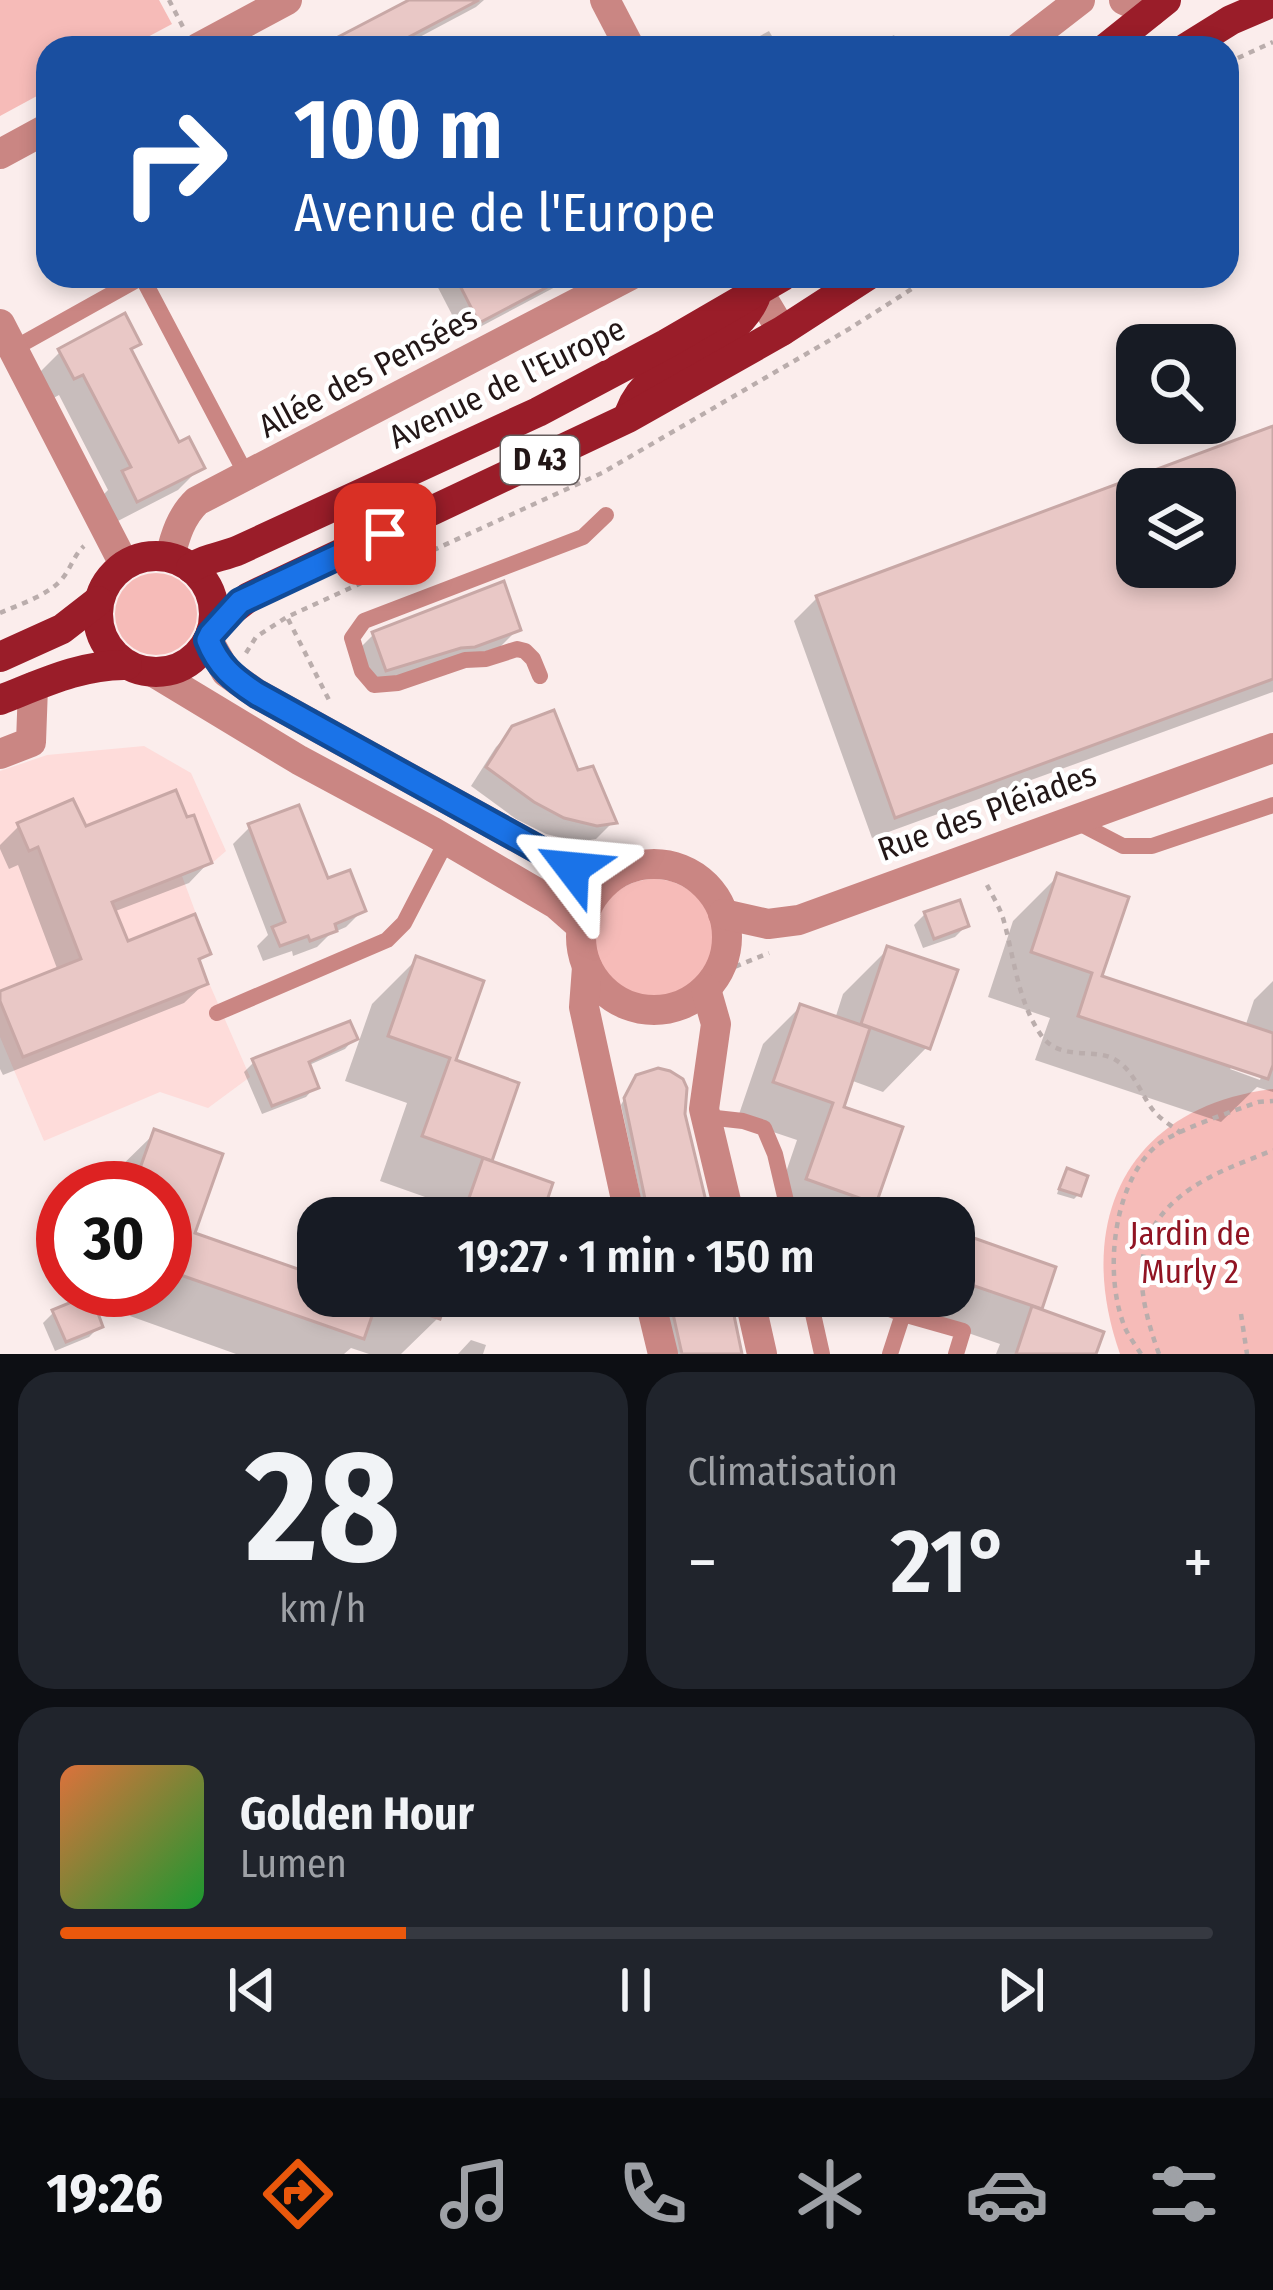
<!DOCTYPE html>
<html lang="fr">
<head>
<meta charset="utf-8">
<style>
	:root { --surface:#171b24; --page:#20242c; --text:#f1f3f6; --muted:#9ea1a6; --line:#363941; --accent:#ea580c }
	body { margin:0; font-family:"Fira Sans Condensed",sans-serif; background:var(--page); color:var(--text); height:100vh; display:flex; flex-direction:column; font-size:45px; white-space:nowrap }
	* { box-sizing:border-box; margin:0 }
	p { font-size:39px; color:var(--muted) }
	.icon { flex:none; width:66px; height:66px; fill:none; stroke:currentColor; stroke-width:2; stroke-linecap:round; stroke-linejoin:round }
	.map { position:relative; height:1354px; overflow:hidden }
	.sheet { display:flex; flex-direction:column; gap:18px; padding:18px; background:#0d0f14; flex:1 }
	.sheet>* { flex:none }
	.banner { position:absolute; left:36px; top:36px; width:1203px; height:252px; border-radius:36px; box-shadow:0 6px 18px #0003; background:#1a4fa0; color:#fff; overflow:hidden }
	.controls { position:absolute; left:1116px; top:324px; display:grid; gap:24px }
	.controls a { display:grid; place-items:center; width:120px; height:120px; border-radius:24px; background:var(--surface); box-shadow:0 6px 18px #0003; font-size:60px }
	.speed { position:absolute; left:36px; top:1161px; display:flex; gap:24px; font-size:60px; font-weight:700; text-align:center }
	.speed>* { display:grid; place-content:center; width:156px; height:156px; border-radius:50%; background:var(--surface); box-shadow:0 6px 18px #0003; line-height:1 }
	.speed .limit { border:18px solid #d22; background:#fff; color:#111 }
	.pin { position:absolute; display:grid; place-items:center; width:102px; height:102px; color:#fff; margin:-51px; border-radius:24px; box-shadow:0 6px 18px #0006 }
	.me { position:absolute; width:132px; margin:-66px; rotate:299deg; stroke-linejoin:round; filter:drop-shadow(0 0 9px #0008) }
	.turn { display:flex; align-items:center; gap:42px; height:252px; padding:0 60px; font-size:54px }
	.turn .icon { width:156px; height:156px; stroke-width:2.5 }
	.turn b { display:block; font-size:84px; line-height:102px }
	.big { font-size:90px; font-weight:600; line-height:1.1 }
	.sheet .tile { flex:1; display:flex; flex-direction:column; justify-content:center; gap:18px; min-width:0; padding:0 42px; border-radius:36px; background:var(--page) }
	.sheet .dial { align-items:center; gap:0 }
	.dial b { font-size:156px; line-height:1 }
	.song { display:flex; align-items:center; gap:36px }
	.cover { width:144px; height:144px; border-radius:18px; background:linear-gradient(135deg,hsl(20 70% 55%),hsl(130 70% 35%)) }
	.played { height:12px; border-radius:6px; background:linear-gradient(90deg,var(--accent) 30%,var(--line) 30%) }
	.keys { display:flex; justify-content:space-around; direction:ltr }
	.heat { display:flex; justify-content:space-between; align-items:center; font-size:66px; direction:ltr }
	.sheet .tiles { flex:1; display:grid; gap:18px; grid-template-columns:1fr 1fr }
	.tile:last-child { grid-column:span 2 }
	.trip { position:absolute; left:297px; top:1197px; width:678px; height:120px; border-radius:36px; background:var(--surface); box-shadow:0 6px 18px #0003; font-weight:600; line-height:120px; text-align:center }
	.tab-bar { display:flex; height:192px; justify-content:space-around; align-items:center; background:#090b0e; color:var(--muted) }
	.tab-bar .icon { width:84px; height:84px }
	.tab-bar .on { color:var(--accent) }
	.tab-bar b { font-size:54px; color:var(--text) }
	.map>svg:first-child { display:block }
	.built { fill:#fedcda }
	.green { fill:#f6bbb8 }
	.shadow { fill:#0003; fill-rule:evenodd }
	.building { fill:#e9c8c6; stroke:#c8a8a6; stroke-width:3; fill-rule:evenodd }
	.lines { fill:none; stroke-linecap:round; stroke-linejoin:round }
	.path { stroke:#baadac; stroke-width:4.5; stroke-dasharray:6 6; stroke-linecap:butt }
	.service { stroke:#ca8683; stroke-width:16 }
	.minor { stroke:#ca8683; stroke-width:30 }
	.primary { stroke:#9a1d29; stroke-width:30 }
	.route-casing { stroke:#114b97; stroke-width:30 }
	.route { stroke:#1a73e8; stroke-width:21 }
	.labels { text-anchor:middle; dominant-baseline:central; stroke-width:9; stroke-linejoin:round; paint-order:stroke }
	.shield { fill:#fff; stroke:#655d5d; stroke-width:3 }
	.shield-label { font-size:30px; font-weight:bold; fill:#231717 }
	.street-label { font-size:33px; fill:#231717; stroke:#fff }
	.park-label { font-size:33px; fill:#911423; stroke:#fff }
</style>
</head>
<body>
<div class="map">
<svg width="1273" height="1354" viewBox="0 0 1273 1354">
	<rect width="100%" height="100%" fill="#fbedec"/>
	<!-- built -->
	<polygon class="built" points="144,746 191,773 226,851 212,863 182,876 211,954 199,960 250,1077 208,1108 160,1092 44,1141 0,1037 0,771 47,755"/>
	<!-- green -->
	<g class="green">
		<polygon points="0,0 159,0 172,24 127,48 48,48 48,90 0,116"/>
		<circle cx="156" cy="614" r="41"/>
		<circle cx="654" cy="940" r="61"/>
		<path d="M 1273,1089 L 1273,1354 L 1120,1354 C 1073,1221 1127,1107 1273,1089 Z"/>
	</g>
	<!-- shadow -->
	<g class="shadow">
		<polygon points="415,0 484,0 476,7 399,48 324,48"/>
		<polygon points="769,31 779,48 738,48"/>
		<polygon points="894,35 901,48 870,48"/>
		<polygon points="432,276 576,276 463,336"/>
		<polygon points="137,343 129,352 178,446 201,467 178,490 114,523 101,497 108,490 59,395 50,400 37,375 60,352"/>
		<path d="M 1273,429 L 1273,692 L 872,838 L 794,621 L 817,598 ZM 1137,489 L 1215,489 L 1215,567 L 1137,567 Z"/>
		<polygon points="517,630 500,647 369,687 357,651 374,634"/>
		<polygon points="514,729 576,774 613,822 596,839 578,842 546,834 516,819 471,786 496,747"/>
		<polygon points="19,826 84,829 209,862 189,883 113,912 126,945 207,953 197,964 205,983 184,1003 3,1075 0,1069 0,994 58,971 18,865 9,869 0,849 0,845"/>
		<polygon points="250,827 326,882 363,910 346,927 330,934 317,947 293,956 292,951 263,961 257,946 268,935 233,844"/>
		<path d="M 1058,876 L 1098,978 L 1245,1027 L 1254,1000 L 1273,981 L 1273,1092 L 1257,1087 L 1221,1122 L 1035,1060 L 1050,1018 L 988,997 L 1013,921 ZM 1234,1065 L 1262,1074 L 1260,1080 L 1230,1069 Z"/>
		<polygon points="925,914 966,926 955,937 923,948 914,925"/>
		<polygon points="888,949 927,1047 883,1092 850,1080 840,1109 900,1129 873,1205 909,1218 771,1216 797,1140 737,1120 763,1044 800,1007 835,1019 843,994"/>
		<polygon points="416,960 489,1159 486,1162 538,1218 435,1218 442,1203 380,1181 407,1103 345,1081 372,1004"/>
		<polygon points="354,1039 345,1049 307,1066 315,1087 306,1097 262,1114 244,1072 254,1062"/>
		<polygon points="632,1084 682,1114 707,1218 645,1218 621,1105"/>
		<polygon points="155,1133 192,1235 318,1279 318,1296 445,1296 438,1318 401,1354 369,1354 351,1348 344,1354 236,1354 130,1316 139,1290 165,1290 165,1188 106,1188 110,1177"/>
		<polygon points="1067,1172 1078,1195 1074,1199 1057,1194 1063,1176"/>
		<polygon points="954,1234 1039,1308 1036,1311 1100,1334 1093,1354 996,1354 1000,1344 861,1296 954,1296"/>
		<polygon points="458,1296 486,1296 479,1304"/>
		<polygon points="662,1296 727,1296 739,1354 676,1354"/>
		<polygon points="54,1312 100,1326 89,1337 55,1351 43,1323"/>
		<polygon points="471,1340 486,1345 483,1354 458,1354"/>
	</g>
	<!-- building -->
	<g class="building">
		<polygon points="409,0 479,0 388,48 317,48"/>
		<polygon points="455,276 568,276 479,323"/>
		<polygon points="125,313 141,344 131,349 179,442 189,437 205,468 137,502 122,471 131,467 83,375 74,379 58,349"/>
		<path d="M 1273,426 L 1273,679 L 895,818 L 816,596 ZM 1137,489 L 1215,489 L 1215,567 L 1137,567 Z"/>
		<polygon points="504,581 521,630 475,647 461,648 386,671 372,632"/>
		<polygon points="554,710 578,770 593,766 617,823 597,826 564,818 534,802 486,767 512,726"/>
		<polygon points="176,790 187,817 194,815 212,863 112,902 128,941 195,914 211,954 199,959 208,984 23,1057 0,1001 0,991 81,959 38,847 29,851 17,823 73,799 86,826"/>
		<polygon points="299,805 328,878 350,870 366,911 335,924 337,931 310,941 308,936 280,946 272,927 285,922 248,824"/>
		<polygon points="1057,873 1129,897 1102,976 1273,1033 1273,1065 1268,1079 1078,1016 1092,973 1031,952"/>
		<polygon points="960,900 969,926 934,939 924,912"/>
		<polygon points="887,946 958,970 930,1049 861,1024"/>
		<polygon points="416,956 484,981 456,1060 519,1083 492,1161 422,1136 450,1058 388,1036"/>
		<polygon points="800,1004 870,1028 844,1107 903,1127 876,1204 806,1179 833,1103 773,1082"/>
		<polygon points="350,1021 358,1039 309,1062 319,1088 272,1106 252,1059"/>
		<polygon points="658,1068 670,1071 683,1079 687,1088 685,1114 710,1218 649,1218 624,1098 636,1075"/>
		<polygon points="154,1129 223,1154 195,1233 318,1276 318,1296 379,1296 364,1339 172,1272 187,1230 165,1222 165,1188 133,1188"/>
		<polygon points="483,1158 553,1183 541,1218 462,1218"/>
		<polygon points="1067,1168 1088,1176 1081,1196 1059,1189"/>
		<polygon points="954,1231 1056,1267 1042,1309 954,1279"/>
		<polygon points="91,1294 103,1327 66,1342 52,1310"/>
		<polygon points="384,1296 448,1296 440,1319 383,1299"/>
		<polygon points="669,1296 730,1296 742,1354 682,1354"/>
		<polygon points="1032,1306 1104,1332 1096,1354 1016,1354"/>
	</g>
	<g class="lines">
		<!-- path -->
		<g class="path">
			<polyline points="169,0 183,27"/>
			<polyline points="1227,63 1273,42"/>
			<polyline points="401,565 420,577"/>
			<path d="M 0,613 C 20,604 47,596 62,579 C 71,568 74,555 84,546"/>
			<polyline points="288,619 329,700"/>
			<polyline points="246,653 256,637 287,617 602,473 849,329 932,276"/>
			<path d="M 987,885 C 992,895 999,906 1003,918 C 1014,956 1017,998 1039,1032 C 1058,1063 1092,1047 1114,1059 C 1134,1070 1140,1093 1153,1110 C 1160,1119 1172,1126 1181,1133"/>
			<polyline points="724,971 769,953"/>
			<polyline points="1241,1314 1247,1354"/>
			<path d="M 1141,1354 C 1136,1346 1130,1338 1126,1330 C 1103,1278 1112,1185 1156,1146 C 1173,1131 1234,1111 1258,1102 L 1273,1101"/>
			<path d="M 1159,1354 C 1133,1282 1128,1224 1203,1181 C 1225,1168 1250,1160 1273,1150"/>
		</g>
		<!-- service -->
		<g class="service">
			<polyline points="13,349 142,277 247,476"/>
			<polyline points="540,676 533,659 525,651 517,649 486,659 465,660 398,683 374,685 362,671 352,638 364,621 583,537 606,515"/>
			<polyline points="1073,820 1123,846 1152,846 1273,805"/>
			<polyline points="217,1013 387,940 404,923 447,840"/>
			<polyline points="707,1117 743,1121 764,1128 775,1154 790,1218"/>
			<polyline points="809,1296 822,1354"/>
			<polyline points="855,1296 903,1314 890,1354"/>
			<polyline points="903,1314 963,1331 956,1354"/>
		</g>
		<!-- minor -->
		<g class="minor">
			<polyline points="605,0 630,48"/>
			<polyline points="1124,0 1151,12"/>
			<polyline points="198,48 287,0"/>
			<polyline points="1018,48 1080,0"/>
			<polyline points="0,154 48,128"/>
			<polyline points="749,276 782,331"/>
			<polyline points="0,324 124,564"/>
			<path d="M 170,557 C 175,536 181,516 197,501 L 629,276"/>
			<polyline points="208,640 226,672 257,694 572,868 616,874"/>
			<polyline points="155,673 299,760 433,832 556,904 581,926"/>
			<polyline points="0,754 31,742 33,687"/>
			<circle cx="654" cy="937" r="73"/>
			<polyline points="723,914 768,924 799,920 1273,748"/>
			<polyline points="587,967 584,1007 630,1218"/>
			<polyline points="706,989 716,1024 704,1109 730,1218"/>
			<polyline points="649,1296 663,1354"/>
			<polyline points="749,1296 762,1354"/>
		</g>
		<!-- primary -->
		<g class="primary">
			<polyline points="1106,48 1166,0"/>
			<polyline points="1186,48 1231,20 1273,2"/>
			<path d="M 630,412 C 651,355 730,355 755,298"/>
			<circle cx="156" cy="614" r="58"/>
			<path d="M 191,568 C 205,558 223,557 239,550 L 538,412 L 666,344 L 783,276"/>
			<polyline points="211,633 232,610 249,597 628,418 782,331 867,276"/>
			<polyline points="0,657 62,629 98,601"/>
			<path d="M 0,700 C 41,684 82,664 127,665"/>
		</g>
	</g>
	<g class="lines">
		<defs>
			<path id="route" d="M 385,534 L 240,602 L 211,634 L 208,640 C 218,666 234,679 257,694 L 572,868"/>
		</defs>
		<!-- route casing -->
		<use href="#route" class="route-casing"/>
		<!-- route -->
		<use href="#route" class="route"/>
	</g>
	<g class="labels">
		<!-- shield labels -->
		<rect class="shield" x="501" y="436" width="78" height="48" rx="9"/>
		<g class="shield-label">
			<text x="540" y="460">D 43</text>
		</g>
		<!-- street labels -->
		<g class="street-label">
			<text transform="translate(368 372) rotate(-28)">Allée des Pensées</text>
			<text transform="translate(507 383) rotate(-26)">Avenue de l'Europe</text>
			<text transform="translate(987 812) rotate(-20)">Rue des Pléiades</text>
		</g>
		<!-- park labels -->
		<g class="park-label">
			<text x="1190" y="1234">Jardin de<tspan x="1190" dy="38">Murly 2</tspan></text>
		</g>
	</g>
</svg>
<div class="controls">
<a><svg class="icon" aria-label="search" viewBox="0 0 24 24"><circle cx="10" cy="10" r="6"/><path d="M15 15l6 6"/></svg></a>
<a><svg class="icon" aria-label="layers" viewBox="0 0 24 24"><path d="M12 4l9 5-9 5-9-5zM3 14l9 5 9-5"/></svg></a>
</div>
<div class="speed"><div class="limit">30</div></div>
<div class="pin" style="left:385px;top:534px;background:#d93025"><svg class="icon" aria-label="arrive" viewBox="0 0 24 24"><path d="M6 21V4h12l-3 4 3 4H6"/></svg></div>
<svg class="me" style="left:572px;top:868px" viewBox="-20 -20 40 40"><path d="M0-17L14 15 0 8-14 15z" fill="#1a73e8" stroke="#fff" stroke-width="4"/></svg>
<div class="trip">19:27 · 1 min · 150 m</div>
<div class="banner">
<div class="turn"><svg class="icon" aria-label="right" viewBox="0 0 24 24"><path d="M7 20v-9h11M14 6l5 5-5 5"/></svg><div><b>100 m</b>Avenue de l'Europe</div></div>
</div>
</div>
<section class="sheet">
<div class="tiles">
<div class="tile dial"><b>28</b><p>km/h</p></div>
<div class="tile"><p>Climatisation</p>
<div class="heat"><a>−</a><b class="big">21°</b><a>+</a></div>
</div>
<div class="tile">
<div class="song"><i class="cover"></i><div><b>Golden Hour</b><p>Lumen</p></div></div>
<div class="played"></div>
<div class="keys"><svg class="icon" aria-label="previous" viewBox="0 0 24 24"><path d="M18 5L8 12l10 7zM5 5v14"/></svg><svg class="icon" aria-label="pause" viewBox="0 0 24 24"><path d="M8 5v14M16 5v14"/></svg><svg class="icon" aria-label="next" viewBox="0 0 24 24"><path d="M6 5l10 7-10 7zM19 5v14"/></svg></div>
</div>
</div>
</section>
<nav class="tab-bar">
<b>19:26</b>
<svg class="icon on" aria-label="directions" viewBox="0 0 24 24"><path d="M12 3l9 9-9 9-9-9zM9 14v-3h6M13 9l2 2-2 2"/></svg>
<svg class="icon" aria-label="music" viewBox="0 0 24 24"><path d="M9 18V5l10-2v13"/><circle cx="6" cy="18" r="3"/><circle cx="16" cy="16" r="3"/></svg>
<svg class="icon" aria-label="phone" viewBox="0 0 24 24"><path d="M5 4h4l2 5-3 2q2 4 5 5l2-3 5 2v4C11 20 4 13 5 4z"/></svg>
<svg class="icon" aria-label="climate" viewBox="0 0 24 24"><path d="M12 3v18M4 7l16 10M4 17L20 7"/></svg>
<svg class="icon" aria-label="car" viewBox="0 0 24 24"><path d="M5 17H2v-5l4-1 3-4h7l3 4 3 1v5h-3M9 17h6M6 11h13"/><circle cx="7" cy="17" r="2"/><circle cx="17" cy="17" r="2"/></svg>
<svg class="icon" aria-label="filters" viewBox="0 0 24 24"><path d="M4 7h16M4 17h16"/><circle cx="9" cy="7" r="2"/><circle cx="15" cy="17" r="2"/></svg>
</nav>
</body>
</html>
